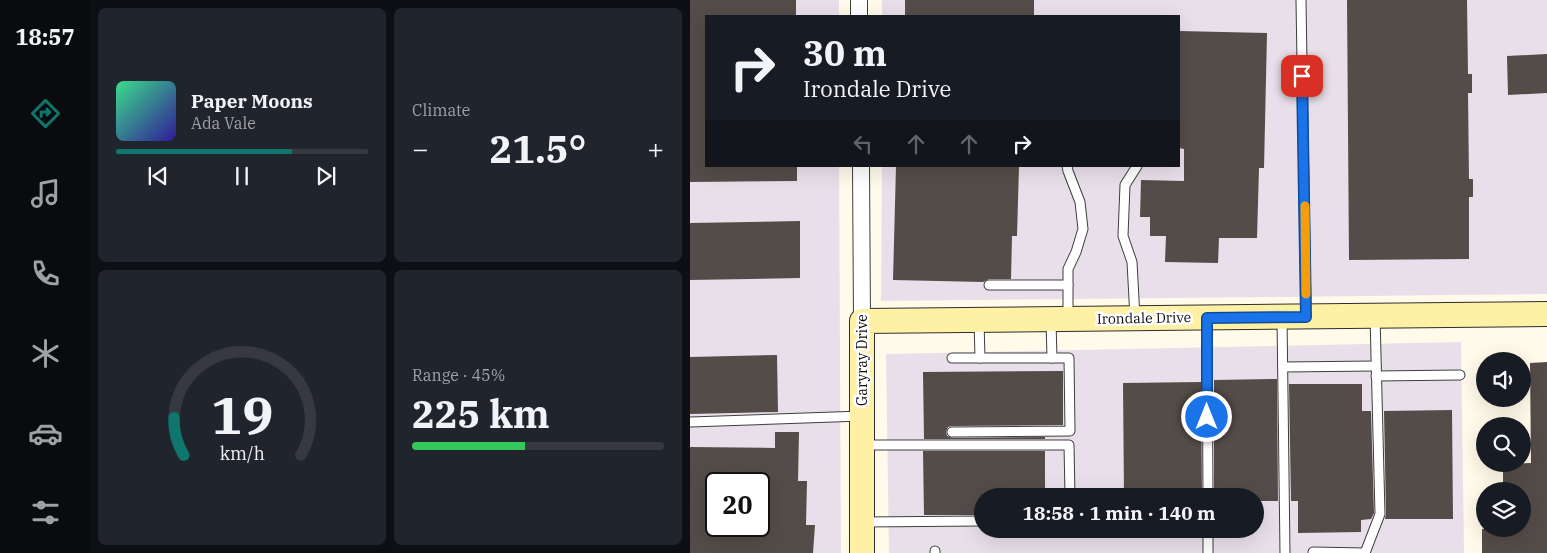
<!DOCTYPE html>
<html lang="en">
<head>
<meta charset="utf-8">
<style>
	:root { --surface:#171b24; --page:#20242c; --text:#f1f3f6; --muted:#9ea1a6; --line:#363941; --accent:#0f766e }
	body { margin:0; font-family:"IBM Plex Serif",serif; background:var(--page); color:var(--text); height:100vh; display:flex; flex-direction:column; font-size:19px; white-space:nowrap }
	* { box-sizing:border-box; margin:0 }
	p { font-size:16px; color:var(--muted) }
	.icon { flex:none; width:28px; height:28px; fill:none; stroke:currentColor; stroke-width:2; stroke-linecap:round; stroke-linejoin:round }
	.map { position:relative; flex:1; overflow:hidden }
	.details { display:flex; flex-direction:column; gap:8px; padding:8px; background:#0d0f14; width:600px }
	.details>* { flex:none }
	.guide { position:absolute; left:15px; top:15px; width:475px; height:152px; border-radius:0px; box-shadow:0 5px 20px #0002; background:#171b24; color:var(--text); overflow:hidden }
	.tools { position:absolute; left:786px; top:352px; display:grid; gap:10px }
	.tools a { display:grid; place-items:center; width:55px; height:55px; border-radius:50%; background:var(--surface); box-shadow:0 5px 20px #0002; font-size:25px }
	.speed { position:absolute; left:15px; top:472px; display:flex; gap:10px; font-size:25px; font-weight:700; text-align:center }
	.speed>* { display:grid; place-content:center; width:65px; height:65px; border-radius:50%; background:var(--surface); box-shadow:0 5px 20px #0002; line-height:1 }
	.speed .limit { border:2px solid #111; border-radius:8px; background:#fff; color:#111 }
	.pin { position:absolute; display:grid; place-items:center; width:42px; height:42px; color:#fff; margin:-21px; border-radius:10px; box-shadow:0 2px 8px #0006 }
	.me { position:absolute; width:55px; margin:-28px; rotate:0deg; stroke-linejoin:round; filter:drop-shadow(0 0 4px #0008) }
	.turn { display:flex; align-items:center; gap:18px; height:105px; padding:0 15px; font-size:22px }
	.turn .icon { width:65px; height:65px; stroke-width:2.5 }
	.turn b { display:block; font-size:35px; line-height:42px }
	.lanes { display:flex; align-items:center; height:48px; padding:0 15px; background:#0003; justify-content:center; gap:25px; direction:ltr }
	.lanes .off { opacity:.35 }
	.big { font-size:38px; font-weight:700; line-height:1.1 }
	.details .widget { flex:1; display:flex; flex-direction:column; justify-content:center; gap:8px; min-width:0; padding:0 18px; border-radius:8px; background:var(--page) }
	.details .dial { align-items:center; gap:0 }
	.dial svg { height:130px; overflow:visible; fill:none; stroke:var(--line); stroke-width:7; stroke-linecap:round; text-anchor:middle }
	.dial text { fill:var(--text); stroke:none }
	.song { display:flex; align-items:center; gap:15px }
	.cover { width:60px; height:60px; border-radius:8px; background:linear-gradient(135deg,hsl(150 70% 55%),hsl(250 70% 35%)) }
	.played { height:5px; border-radius:2px; background:linear-gradient(90deg,var(--accent) 70%,var(--line) 70%) }
	.keys { display:flex; justify-content:space-around; direction:ltr }
	.heat { display:flex; justify-content:space-between; align-items:center; font-size:28px; direction:ltr }
	.charge { height:8px; border-radius:4px; background:linear-gradient(90deg,#34c759 45%,var(--line) 0) }
	.details .tiles { flex:1; display:grid; gap:8px; grid-template-columns:repeat(2,1fr) }
	.trip { position:absolute; left:284px; top:488px; width:290px; height:50px; border-radius:25px; background:var(--surface); box-shadow:0 5px 20px #0002; font-weight:700; line-height:50px; text-align:center }
	main { display:flex; flex:1; min-height:0 }
	.menu { display:flex; flex-direction:column; width:90px; justify-content:space-around; align-items:center; background:#090b0e; color:var(--muted) }
	.menu .icon { width:35px; height:35px }
	.menu .on { color:var(--accent) }
	.menu b { font-size:22px; color:var(--text) }
	.map>svg:first-child { display:block }
	.industrial { fill:#e9dfea; fill-rule:evenodd }
	.building { fill:#544c48; fill-rule:evenodd }
	.lines { fill:none; stroke-linecap:round; stroke-linejoin:round }
	.lane-casing { stroke:#3e3e3e; stroke-width:11 }
	.street-casing { stroke:#3e3e3e; stroke-width:18 }
	.secondary-casing { stroke:#2d2d2d; stroke-width:26 }
	.lane { stroke:#fff; stroke-width:9 }
	.street { stroke:#fff; stroke-width:16 }
	.secondary { stroke:#fef1a6; stroke-width:24 }
	.route-casing { stroke:#114b97; stroke-width:12 }
	.route { stroke:#1a73e8; stroke-width:9 }
	.slow { stroke:#f59e0b; stroke-width:9 }
	.labels { text-anchor:middle; dominant-baseline:central; stroke-width:5; stroke-linejoin:round; paint-order:stroke }
	.street-label { font-size:14px; fill:#0b0b0b; stroke:#fff }
</style>
</head>
<body>
<main>
<nav class="menu">
<b>18:57</b>
<svg class="icon on" aria-label="directions" viewBox="0 0 24 24"><path d="M12 3l9 9-9 9-9-9zM9 14v-3h6M13 9l2 2-2 2"/></svg>
<svg class="icon" aria-label="music" viewBox="0 0 24 24"><path d="M9 18V5l10-2v13"/><circle cx="6" cy="18" r="3"/><circle cx="16" cy="16" r="3"/></svg>
<svg class="icon" aria-label="phone" viewBox="0 0 24 24"><path d="M5 4h4l2 5-3 2q2 4 5 5l2-3 5 2v4C11 20 4 13 5 4z"/></svg>
<svg class="icon" aria-label="climate" viewBox="0 0 24 24"><path d="M12 3v18M4 7l16 10M4 17L20 7"/></svg>
<svg class="icon" aria-label="car" viewBox="0 0 24 24"><path d="M5 17H2v-5l4-1 3-4h7l3 4 3 1v5h-3M9 17h6M6 11h13"/><circle cx="7" cy="17" r="2"/><circle cx="17" cy="17" r="2"/></svg>
<svg class="icon" aria-label="filters" viewBox="0 0 24 24"><path d="M4 7h16M4 17h16"/><circle cx="9" cy="7" r="2"/><circle cx="15" cy="17" r="2"/></svg>
</nav>
<section class="details">
<div class="tiles">
<div class="widget">
<div class="song"><i class="cover"></i><div><b>Paper Moons</b><p>Ada Vale</p></div></div>
<div class="played"></div>
<div class="keys"><svg class="icon" aria-label="previous" viewBox="0 0 24 24"><path d="M18 5L8 12l10 7zM5 5v14"/></svg><svg class="icon" aria-label="pause" viewBox="0 0 24 24"><path d="M8 5v14M16 5v14"/></svg><svg class="icon" aria-label="next" viewBox="0 0 24 24"><path d="M6 5l10 7-10 7zM19 5v14"/></svg></div>
</div>
<div class="widget"><p>Climate</p>
<div class="heat"><a>−</a><b class="big">21.5°</b><a>+</a></div>
</div>
<div class="widget dial"><svg viewBox="0 0 100 80">
<path d="M14 69A42 42 0 1 1 86 69"/>
<path d="M14 69A42 42 0 0 1 8 46" stroke="#0f766e"/>
<text x="50" y="56" font-size="32" font-weight="700">19</text>
<text x="50" y="72" font-size="11">km/h</text>
</svg></div>
<div class="widget"><p>Range · 45%</p><b class="big">225 km</b><div class="charge"></div></div>
</div>
</section>
<div class="map">
<svg width="857" height="553" viewBox="0 0 857 553">
	<rect width="100%" height="100%" fill="#fffaea"/>
	<!-- industrial -->
	<g class="industrial">
		<path d="M 0,0 L 149,0 L 149,16 L 16,16 L 16,166 L 149,166 L 151,553 L 0,553 ZM 26,484 L 69,484 L 69,526 L 26,526 Z"/>
		<polygon points="192,0 857,0 857,294 191,301 192,166 489,166 489,16 192,16"/>
		<path d="M 771,342 L 774,553 L 199,553 L 196,354 ZM 292,496 L 565,496 L 565,529 L 292,529 Z"/>
	</g>
	<!-- building -->
	<g class="building">
		<polygon points="0,0 106,0 106,16 16,16 16,166 107,166 107,181 0,182"/>
		<rect x="215" y="0" width="129" height="16"/>
		<polygon points="657,0 777,0 778,74 782,74 782,93 778,93 779,179 783,179 783,197 779,197 779,259 659,260"/>
		<polygon points="489,31 577,33 574,168 569,168 567,238 529,238 528,263 475,262 476,236 460,236 460,217 450,217 451,180 494,181 494,149 489,148"/>
		<polygon points="857,54 857,93 818,95 817,56"/>
		<polygon points="206,166 329,166 327,236 322,236 321,279 299,279 293,282 203,280"/>
		<polygon points="110,221 110,278 0,280 0,223"/>
		<polygon points="87,355 88,412 0,414 0,357"/>
		<polygon points="857,362 857,553 792,553 792,529 832,529 832,491 813,491 813,464 841,463 840,363"/>
		<polygon points="373,371 373,425 262,426 258,427 256,432 257,436 262,438 355,437 355,439 234,439 233,372"/>
		<polygon points="587,379 588,501 565,501 565,496 524,496 524,380"/>
		<polygon points="511,382 512,496 434,496 433,383"/>
		<polygon points="599,384 672,384 672,411 681,411 684,513 681,519 671,520 671,532 608,533 608,501 601,501"/>
		<polygon points="762,410 763,519 695,519 696,514 694,411"/>
		<path d="M 85,432 L 109,432 L 108,481 L 117,481 L 116,525 L 125,525 L 123,553 L 0,553 L 0,447 L 85,448 ZM 26,484 L 69,484 L 69,526 L 26,526 Z"/>
		<polygon points="233,451 355,451 355,496 292,496 292,515 234,515"/>
	</g>
	<g class="lines">
		<defs>
			<g id="lane">
				<polyline points="611,0 616,315"/>
				<polyline points="377,166 378,171 390,202 393,229 386,252 378,269 378,319"/>
				<polyline points="299,285 378,285"/>
				<polyline points="592,317 595,553"/>
				<polyline points="445,318 442,262 433,236 435,185 447,166"/>
				<polyline points="517,318 518,496"/>
				<polyline points="289,321 290,358"/>
				<polyline points="361,321 362,358"/>
				<polyline points="593,367 686,366"/>
				<polyline points="686,376 770,375"/>
				<polyline points="0,422 172,416"/>
				<polyline points="262,432 380,431 379,358 262,358"/>
				<polyline points="172,445 379,445 380,496"/>
				<polyline points="173,522 292,521"/>
				<polyline points="518,529 518,553"/>
				<polyline points="623,552 675,553 690,514 685,316"/>
				<polyline points="245,553 245,551"/>
			</g>
			<g id="street">
				<polyline points="169,0 169,16"/>
				<polyline points="171,166 172,321"/>
			</g>
			<polyline id="secondary" points="172,553 172,321 857,314"/>
		</defs>
		<!-- lane casing -->
		<use href="#lane" class="lane-casing"/>
		<!-- street casing -->
		<use href="#street" class="street-casing"/>
		<!-- secondary casing -->
		<use href="#secondary" class="secondary-casing"/>
		<!-- lane -->
		<use href="#lane" class="lane"/>
		<!-- street -->
		<use href="#street" class="street"/>
		<!-- secondary -->
		<use href="#secondary" class="secondary"/>
	</g>
	<g class="lines">
		<defs>
			<polyline id="route" points="517,417 517,318 616,317 612,76"/>
		</defs>
		<!-- route casing -->
		<use href="#route" class="route-casing"/>
		<!-- route -->
		<use href="#route" class="route"/>
		<!-- slow -->
		<polyline class="slow" points="615,206 616,294"/>
	</g>
	<g class="labels">
		<!-- street labels -->
		<g class="street-label">
			<text transform="translate(454 318) rotate(-1)">Irondale Drive</text>
			<text transform="translate(172 360) rotate(-90)">Garyray Drive</text>
		</g>
	</g>
</svg>
<div class="tools">
<a><svg class="icon" aria-label="sound" viewBox="0 0 24 24"><path d="M4 9h4l5-4v14l-5-4H4zM17 9q2 3 0 6"/></svg></a>
<a><svg class="icon" aria-label="search" viewBox="0 0 24 24"><circle cx="10" cy="10" r="6"/><path d="M15 15l6 6"/></svg></a>
<a><svg class="icon" aria-label="layers" viewBox="0 0 24 24"><path d="M12 4l9 5-9 5-9-5zM3 14l9 5 9-5"/></svg></a>
</div>
<div class="speed"><div class="limit">20</div></div>
<div class="pin" style="left:612px;top:76px;background:#d93025"><svg class="icon" aria-label="arrive" viewBox="0 0 24 24"><path d="M6 21V4h12l-3 4 3 4H6"/></svg></div>
<svg class="me" style="left:517px;top:417px" viewBox="-20 -20 40 40"><circle r="17" fill="#1a73e8" stroke="#fff" stroke-width="3"/><path d="M0-11L8 9 0 5-8 9z" fill="#fff"/></svg>
<div class="trip">18:58 · 1 min · 140 m</div>
<div class="guide">
<div class="turn"><svg class="icon" aria-label="right" viewBox="0 0 24 24"><path d="M7 20v-9h11M14 6l5 5-5 5"/></svg><div><b>30 m</b>Irondale Drive</div></div>
<div class="lanes"><svg class="icon off" aria-label="left" viewBox="0 0 24 24"><path d="M17 20v-9H6M10 6l-5 5 5 5"/></svg><svg class="icon off" aria-label="ahead" viewBox="0 0 24 24"><path d="M12 20V5M6 11l6-6 6 6"/></svg><svg class="icon off" aria-label="ahead" viewBox="0 0 24 24"><path d="M12 20V5M6 11l6-6 6 6"/></svg><svg class="icon" aria-label="right" viewBox="0 0 24 24"><path d="M7 20v-9h11M14 6l5 5-5 5"/></svg></div>
</div>
</div>
</main>
</body>
</html>
